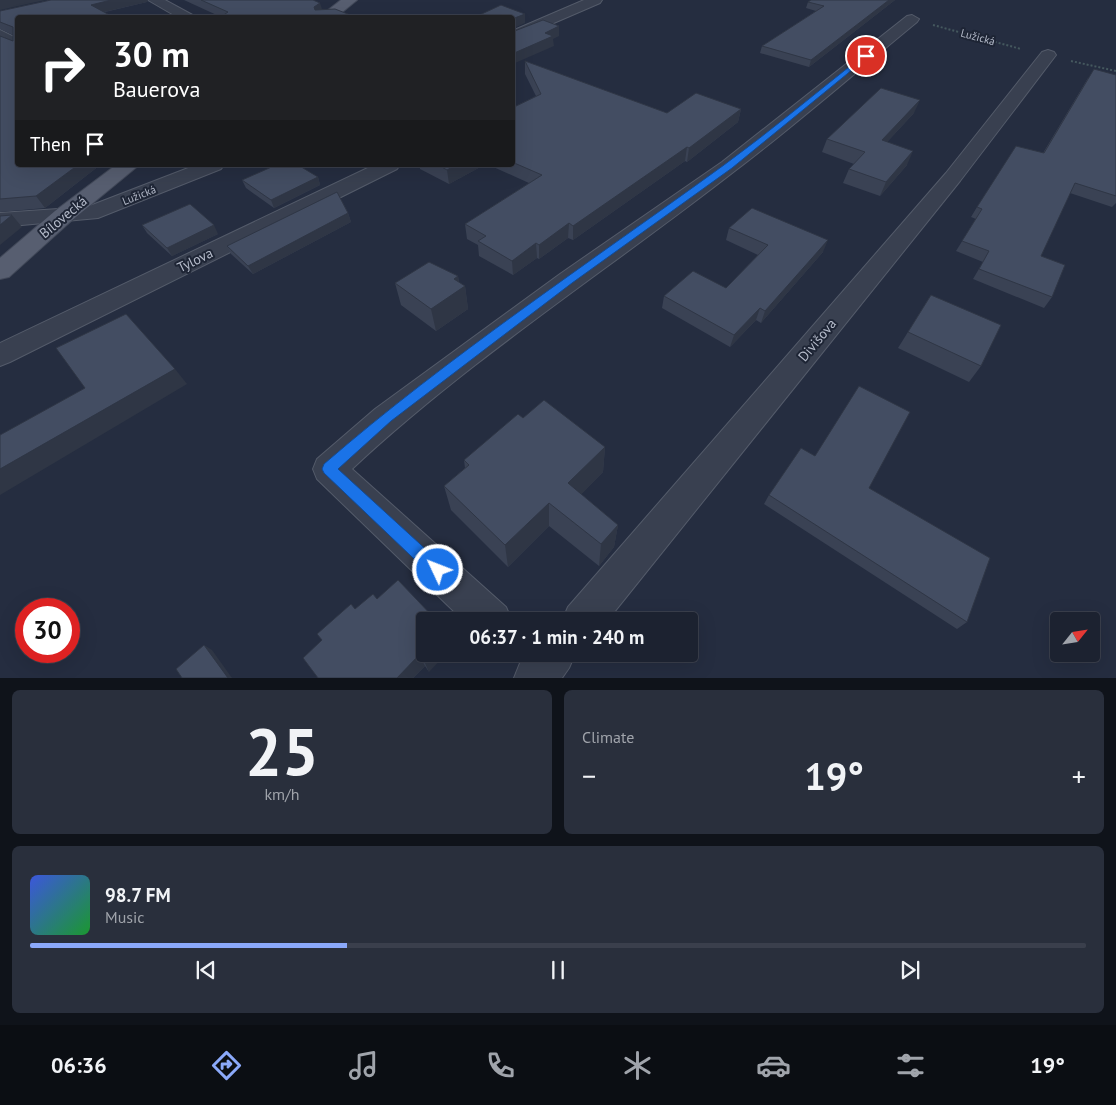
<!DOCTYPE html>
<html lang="en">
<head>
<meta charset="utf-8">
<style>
	:root { --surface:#1c2230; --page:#292f3c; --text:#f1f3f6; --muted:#a0a4ab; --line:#3a3f4c; --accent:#8ba9fa }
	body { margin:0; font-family:"PT Sans",sans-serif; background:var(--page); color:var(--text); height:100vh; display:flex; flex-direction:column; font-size:19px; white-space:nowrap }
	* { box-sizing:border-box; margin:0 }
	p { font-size:16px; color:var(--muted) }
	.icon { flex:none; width:28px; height:28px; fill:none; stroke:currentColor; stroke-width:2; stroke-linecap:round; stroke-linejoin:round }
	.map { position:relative; height:678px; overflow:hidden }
	.sheet { display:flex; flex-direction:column; gap:12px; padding:12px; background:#0f131a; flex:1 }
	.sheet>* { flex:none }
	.top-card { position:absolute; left:15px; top:15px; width:500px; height:152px; border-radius:5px; box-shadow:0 5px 20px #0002,0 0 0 1px var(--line); background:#202124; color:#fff; overflow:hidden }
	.needle { width:32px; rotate:60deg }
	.tools { position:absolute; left:1050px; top:612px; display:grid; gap:10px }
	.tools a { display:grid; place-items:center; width:50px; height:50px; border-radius:5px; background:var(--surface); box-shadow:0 5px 20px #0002,0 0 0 1px var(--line); font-size:25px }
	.speed { position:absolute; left:15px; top:598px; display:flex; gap:10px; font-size:25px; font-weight:700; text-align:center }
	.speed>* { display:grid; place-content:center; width:65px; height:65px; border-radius:50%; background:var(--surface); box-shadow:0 5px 20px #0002,0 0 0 1px var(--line); line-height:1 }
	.speed .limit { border:8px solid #d22; background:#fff; color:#111 }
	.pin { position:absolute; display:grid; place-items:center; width:42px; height:42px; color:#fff; margin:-21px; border:2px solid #fff; border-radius:50%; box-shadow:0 1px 5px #0007 }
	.me { position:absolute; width:55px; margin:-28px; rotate:313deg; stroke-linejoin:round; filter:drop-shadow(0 0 4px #0008) }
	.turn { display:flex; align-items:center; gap:18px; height:105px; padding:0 15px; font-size:22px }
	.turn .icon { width:65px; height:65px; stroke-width:2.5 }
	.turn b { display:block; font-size:35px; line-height:42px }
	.then { display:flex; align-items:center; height:48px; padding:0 15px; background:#0003; gap:10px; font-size:19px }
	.big { font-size:38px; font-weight:800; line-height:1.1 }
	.sheet .tile { flex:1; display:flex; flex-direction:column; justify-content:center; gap:8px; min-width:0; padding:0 18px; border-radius:8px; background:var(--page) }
	.sheet .dial { align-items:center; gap:0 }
	.dial b { font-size:65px; line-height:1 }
	.song { display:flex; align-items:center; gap:15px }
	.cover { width:60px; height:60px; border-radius:8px; background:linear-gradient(135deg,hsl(230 70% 55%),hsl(130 70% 35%)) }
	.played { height:5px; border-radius:2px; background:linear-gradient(90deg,var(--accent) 30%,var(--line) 30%) }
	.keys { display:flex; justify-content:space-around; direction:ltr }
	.heat { display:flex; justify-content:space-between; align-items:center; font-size:28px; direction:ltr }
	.sheet .tiles { flex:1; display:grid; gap:12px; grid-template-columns:1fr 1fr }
	.tile:last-child { grid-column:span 2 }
	.trip { position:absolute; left:416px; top:612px; width:282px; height:50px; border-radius:5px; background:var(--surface); box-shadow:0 5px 20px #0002,0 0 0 1px var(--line); font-weight:800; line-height:50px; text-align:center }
	.dock { display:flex; height:80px; justify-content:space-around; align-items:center; background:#0b0e13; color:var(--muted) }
	.dock .icon { width:35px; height:35px }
	.dock .active { color:var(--accent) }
	.dock b { font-size:22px; color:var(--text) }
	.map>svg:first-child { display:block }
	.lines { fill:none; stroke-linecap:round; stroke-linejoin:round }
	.minor-casing { stroke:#545b6a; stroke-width:2 }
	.major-casing { stroke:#424959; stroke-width:2 }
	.path { stroke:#45585e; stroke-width:2; stroke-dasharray:2 2; stroke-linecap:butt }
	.minor { fill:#394050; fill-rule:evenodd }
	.major { fill:#575e70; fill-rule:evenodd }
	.wall { fill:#3a4254 }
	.shaded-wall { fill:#2f3645 }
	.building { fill:#434d62; stroke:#2f3645 }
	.route { fill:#1a73e8; stroke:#114b97 }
	.labels { text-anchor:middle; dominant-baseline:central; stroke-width:4; stroke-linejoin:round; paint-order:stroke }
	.far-street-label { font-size:11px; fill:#b5bbca; stroke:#1e2535 }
	.street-label { font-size:14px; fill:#b5bbca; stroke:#1e2535 }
</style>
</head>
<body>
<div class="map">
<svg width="1116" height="678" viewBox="0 0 1116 678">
	<rect width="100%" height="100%" fill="#252d40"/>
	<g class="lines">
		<defs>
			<g id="minor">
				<polygon points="148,0 165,0 198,18 179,18"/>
				<polygon points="584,0 602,0 600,3 512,41 512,31"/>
				<path d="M 912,15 L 919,19 L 917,22 C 857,71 798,123 736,170 C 608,270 471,358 352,469 L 506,607 L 512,621 L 464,621 L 317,479 L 313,469 L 317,459 L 375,409 L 560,274 L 722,162 L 907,16 Z"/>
				<polygon points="0,30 18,39 18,50 0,41"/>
				<polygon points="1048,50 1054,52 1056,55 960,181 607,621 562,621 568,607 946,173 1042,52"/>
				<polygon points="196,165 224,165 221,169 98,218 0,227 0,213 87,207"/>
				<polygon points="374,165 400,165 397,169 10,362 0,366 0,343"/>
				<polygon points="528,654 575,654 569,668 562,678 514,678 520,663"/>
			</g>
			<g id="major">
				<polygon points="341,0 357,0 335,18 318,18"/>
				<polygon points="116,165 139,165 71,221 9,277 0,279 0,258 55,211"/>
			</g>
		</defs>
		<!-- minor casing -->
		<use href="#minor" class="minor-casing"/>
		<!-- major casing -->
		<use href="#major" class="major-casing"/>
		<!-- path -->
		<g class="path">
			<polyline points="933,25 1021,49"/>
			<polyline points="1071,61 1116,71"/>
		</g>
		<!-- minor -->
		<use href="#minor" class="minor"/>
		<!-- major -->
		<use href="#major" class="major"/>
	</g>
	<!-- wall -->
	<g class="wall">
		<polygon points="51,0 148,0 147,2 105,12 18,165 100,165 45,208 0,212 0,36 13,41 13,35 0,29 0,11"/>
		<polygon points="184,0 313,0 322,10 221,17"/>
		<polygon points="895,0 809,67 760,53 762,46 816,11 806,8 808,2"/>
		<polygon points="525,61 667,113 741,109 738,122 687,162 685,161 573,240 568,238 539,259 537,258 513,275 479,256 478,245 467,239 465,224 529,183 489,165 512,165 512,108 536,96 525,74"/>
		<polygon points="1116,75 1116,203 1112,207 1070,193 1041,256 1052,297 1044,308 973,279 983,262 956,251 976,219 971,217 977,207 1043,153 1088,78"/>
		<polygon points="914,113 887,142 907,165 880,196 843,183 849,169 854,164 822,152 827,139"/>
		<polygon points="420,165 484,165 449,184 420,169"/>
		<polygon points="318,177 320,185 274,208 246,188 242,180"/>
		<polygon points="348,213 351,222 253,274 231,254 227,246"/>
		<polygon points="142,225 218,234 172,256 147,233"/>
		<polygon points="729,228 823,252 761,323 756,320 730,347 662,308 664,296 726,288 758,255 726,240"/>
		<polygon points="458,276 459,283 465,286 468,309 436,331 401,305 395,283"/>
		<polygon points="931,295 981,366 969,382 898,348"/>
		<polygon points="523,418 605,447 603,472 581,494 618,525 614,547 599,566 549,526 508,567 451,510 444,486 465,468 464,460"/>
		<polygon points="869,488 967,622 957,629 764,504 769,495"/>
		<polygon points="398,580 429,672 425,666 413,678 318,678 322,640 355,609 377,599"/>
	</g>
	<!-- shaded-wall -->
	<g class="shaded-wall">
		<polygon points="0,0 45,0 0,10"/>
		<polygon points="111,0 148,0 147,2 95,14 91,5"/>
		<polygon points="889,0 895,0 809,67 811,60"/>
		<polygon points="320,3 323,12 317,17 314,7"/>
		<polygon points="525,14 525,23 512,29 512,19"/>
		<polygon points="559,26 559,36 553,39 554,46 515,63 515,69 512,70 512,54 545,33"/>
		<polygon points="920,100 914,113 876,154 882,140"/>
		<polygon points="741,109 738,122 687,162 689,148"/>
		<polygon points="687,147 685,161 573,240 573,226"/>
		<polygon points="913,151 907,165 880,196 886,182"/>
		<polygon points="78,165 100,165 45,208 36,196"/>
		<polygon points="456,165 484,165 449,184 447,170"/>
		<polygon points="318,177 320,185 274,208 271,200"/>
		<polygon points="348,213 351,222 253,274 248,266"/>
		<polygon points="12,215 22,227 0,245 0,225"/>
		<polygon points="569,223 568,238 539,259 539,245"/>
		<polygon points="214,225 218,234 172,256 167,248"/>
		<polygon points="828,240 823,252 761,323 765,311"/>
		<polygon points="536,243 537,258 513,275 512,261"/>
		<polygon points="458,276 460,289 465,286 468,309 436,331 431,309 454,279"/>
		<polygon points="760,308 756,320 730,347 734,335"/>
		<polygon points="175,369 187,384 0,495 0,469"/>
		<polygon points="605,447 603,472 568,508 568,483"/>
		<polygon points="549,503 549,526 508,567 505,545"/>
		<polygon points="618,525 614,547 599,566 601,544"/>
		<polygon points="204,645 212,650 232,678 228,678"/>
		<polygon points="431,654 446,654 429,672 424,661"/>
		<polygon points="419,655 425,666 413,678 397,678"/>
	</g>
	<!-- building -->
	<g class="building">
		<polygon points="51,0 111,0 91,5 115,18 18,18 18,165 78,165 36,196 0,199 0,36 13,41 13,27 0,22 0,11"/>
		<polygon points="201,0 313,0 320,3 314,7 315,10 335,9 358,18 219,18 228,12"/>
		<polygon points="811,0 889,0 811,60 762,46 824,6 808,2"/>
		<polygon points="501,5 525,14 512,19 512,18 473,18"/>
		<polygon points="543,20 559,26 545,33 553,36 512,54 512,32"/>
		<polygon points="525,61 667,113 696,93 741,109 689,148 687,147 573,226 569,223 539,245 536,243 512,261 478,241 486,236 465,224 542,175 512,162 512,108 541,94"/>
		<polygon points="1094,69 1116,75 1116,196 1075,183 1041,256 1065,265 1052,297 979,269 989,251 962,241 982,209 977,207 1016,146 1044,153"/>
		<polygon points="881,88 920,100 882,140 913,151 886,182 849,169 865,152 827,139"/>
		<polygon points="276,165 298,165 318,177 271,200 242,180"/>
		<polygon points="438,165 456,165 447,170"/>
		<polygon points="337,192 348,213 248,266 227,246"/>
		<polygon points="190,204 214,225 167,248 142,225"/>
		<polygon points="752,208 828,240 765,311 760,308 734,335 664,296 693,271 726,288 768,245 729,228"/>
		<polygon points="12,215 0,225 0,216"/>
		<polygon points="429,262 458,276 454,279 465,286 431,309 395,283"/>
		<polygon points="931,295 1001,325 981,366 908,332"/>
		<polygon points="126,314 175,369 0,469 0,435 85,388 56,348"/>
		<polygon points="859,386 910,412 869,488 990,558 967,622 769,495 801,448 815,456"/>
		<polygon points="544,400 605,447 568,483 618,525 601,544 549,503 505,545 444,486 469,465 464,460 518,414 523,418"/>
		<polygon points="398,580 437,621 425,621 425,654 431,654 424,661 419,655 397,678 318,678 303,658 322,640 317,634 351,604 355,609 373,594 377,599"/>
		<polygon points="204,645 228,678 182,678 176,669"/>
	</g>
	<!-- route -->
	<path class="route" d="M 864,55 L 869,56 L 732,168 L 572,283 L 391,421 L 338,469 L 443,565 L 445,570 L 443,576 L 438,578 L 432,576 L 324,473 L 322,469 L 324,464 C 450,355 589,263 724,165 C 772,130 817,92 864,55 Z"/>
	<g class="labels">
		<!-- far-street labels -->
		<g class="far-street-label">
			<text transform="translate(978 37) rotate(15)">Lužická</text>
			<text transform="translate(139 195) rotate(-22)">Lužická</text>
		</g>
		<!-- street labels -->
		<g class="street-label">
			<text transform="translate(63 217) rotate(-40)">Bílovecká</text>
			<text transform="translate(195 260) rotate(-26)">Tylova</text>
			<text transform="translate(817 340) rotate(-50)">Divišova</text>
		</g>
	</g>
</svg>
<div class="tools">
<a><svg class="needle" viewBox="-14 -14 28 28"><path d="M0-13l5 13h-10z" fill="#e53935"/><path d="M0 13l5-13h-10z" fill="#a0a4ab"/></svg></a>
</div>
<div class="speed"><div class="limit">30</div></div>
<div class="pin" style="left:866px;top:56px;background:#d93025"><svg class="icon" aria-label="arrive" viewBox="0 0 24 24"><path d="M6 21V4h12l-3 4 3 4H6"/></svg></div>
<svg class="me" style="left:438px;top:570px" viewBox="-20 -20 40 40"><circle r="17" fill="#1a73e8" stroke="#fff" stroke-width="3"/><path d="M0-11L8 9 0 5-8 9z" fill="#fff"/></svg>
<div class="trip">06:37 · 1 min · 240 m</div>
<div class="top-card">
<div class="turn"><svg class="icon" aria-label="right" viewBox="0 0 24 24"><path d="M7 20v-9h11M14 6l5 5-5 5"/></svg><div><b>30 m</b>Bauerova</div></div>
<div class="then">Then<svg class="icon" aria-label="arrive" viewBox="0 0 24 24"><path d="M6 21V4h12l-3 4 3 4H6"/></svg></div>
</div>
</div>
<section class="sheet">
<div class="tiles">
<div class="tile dial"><b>25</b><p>km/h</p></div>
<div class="tile"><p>Climate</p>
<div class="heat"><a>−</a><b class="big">19°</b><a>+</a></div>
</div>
<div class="tile">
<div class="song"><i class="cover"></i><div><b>98.7 FM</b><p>Music</p></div></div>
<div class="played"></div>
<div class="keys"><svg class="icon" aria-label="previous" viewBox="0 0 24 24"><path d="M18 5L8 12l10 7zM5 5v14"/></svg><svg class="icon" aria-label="pause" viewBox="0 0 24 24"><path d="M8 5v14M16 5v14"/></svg><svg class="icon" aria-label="next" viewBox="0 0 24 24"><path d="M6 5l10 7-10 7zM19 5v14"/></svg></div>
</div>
</div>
</section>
<nav class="dock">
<b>06:36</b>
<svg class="icon active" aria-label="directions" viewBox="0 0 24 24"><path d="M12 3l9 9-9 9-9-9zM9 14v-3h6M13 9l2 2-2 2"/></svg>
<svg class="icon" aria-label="music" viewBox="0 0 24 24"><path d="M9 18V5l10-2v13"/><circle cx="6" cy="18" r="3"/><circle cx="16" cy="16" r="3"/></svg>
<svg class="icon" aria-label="phone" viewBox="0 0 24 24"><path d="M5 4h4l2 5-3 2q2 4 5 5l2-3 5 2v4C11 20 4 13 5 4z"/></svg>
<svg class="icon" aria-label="climate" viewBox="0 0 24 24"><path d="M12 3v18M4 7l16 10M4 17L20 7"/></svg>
<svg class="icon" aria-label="car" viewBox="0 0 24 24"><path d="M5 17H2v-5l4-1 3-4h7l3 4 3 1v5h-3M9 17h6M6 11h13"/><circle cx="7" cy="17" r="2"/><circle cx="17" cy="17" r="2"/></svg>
<svg class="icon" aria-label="filters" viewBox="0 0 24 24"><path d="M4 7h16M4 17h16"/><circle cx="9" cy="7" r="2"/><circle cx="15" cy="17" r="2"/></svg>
<b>19°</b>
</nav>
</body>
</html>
